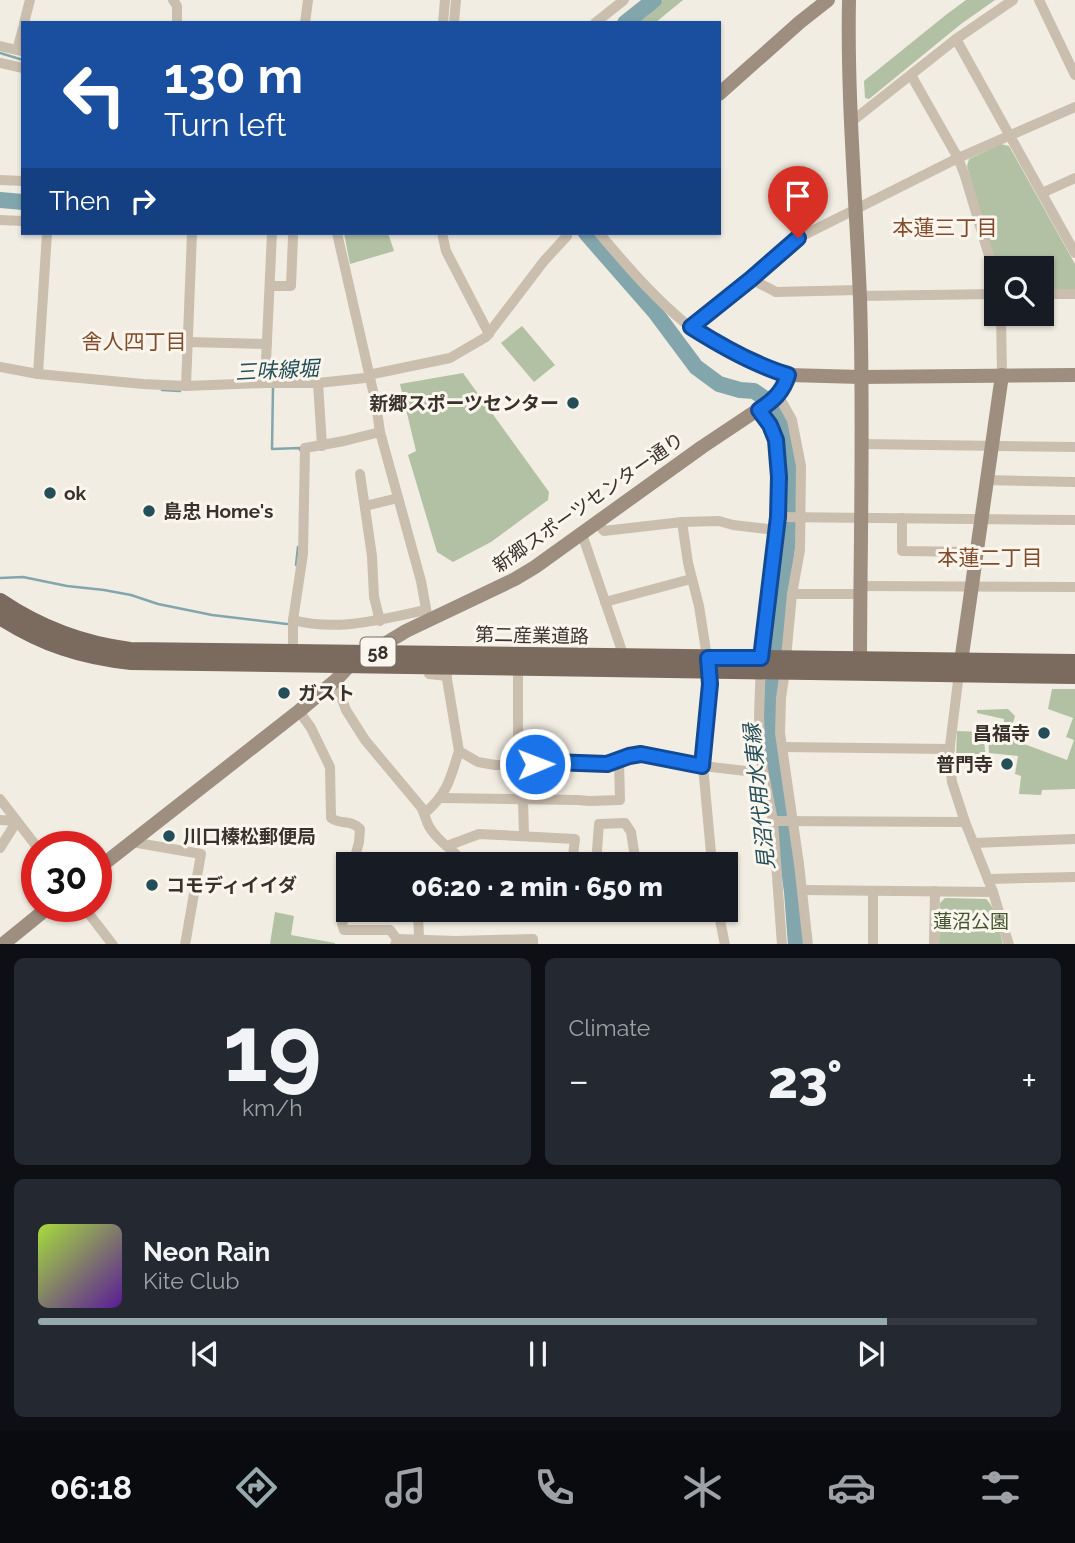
<!DOCTYPE html>
<html lang="en">
<head>
<meta charset="utf-8">
<style>
	:root { --surface:#171b24; --page:#242831; --text:#f1f3f6; --muted:#9ea1a6; --line:#363941; --accent:#95a9af }
	body { margin:0; font-family:Raleway,"Noto Sans JP",sans-serif; background:var(--page); color:var(--text); height:100vh; display:flex; flex-direction:column; font-size:26px; white-space:nowrap }
	* { box-sizing:border-box; margin:0 }
	p { font-size:23px; color:var(--muted) }
	.icon { flex:none; width:38px; height:38px; fill:none; stroke:currentColor; stroke-width:2; stroke-linecap:round; stroke-linejoin:round }
	.map { position:relative; height:944px; overflow:hidden }
	.side { display:flex; flex-direction:column; gap:14px; padding:14px; background:#0d0f14; flex:1 }
	.side>* { flex:none }
	.hud { position:absolute; left:21px; top:21px; width:700px; height:214px; border-radius:0px; box-shadow:0 2px 5px #0004; background:#1a4fa0; color:#fff; overflow:hidden }
	.buttons { position:absolute; left:984px; top:256px; display:grid; gap:14px }
	.buttons a { display:grid; place-items:center; width:70px; height:70px; border-radius:0px; background:var(--surface); box-shadow:0 2px 5px #0004; font-size:35px }
	.speed { position:absolute; left:21px; top:831px; display:flex; gap:14px; font-size:35px; font-weight:700; text-align:center }
	.speed>* { display:grid; place-content:center; width:91px; height:91px; border-radius:50%; background:var(--surface); box-shadow:0 2px 5px #0004; line-height:1 }
	.speed .limit { border:10px solid #d22; background:#fff; color:#111 }
	.pin { position:absolute; display:grid; place-items:center; width:60px; height:60px; color:#fff; margin:-72px -30px; border-radius:50% 50% 50% 0; rotate:-45deg; box-shadow:0 0 7px #0007 }
	.pin .icon { rotate:45deg }
	.me { position:absolute; width:77px; margin:-38px; rotate:89deg; stroke-linejoin:round; filter:drop-shadow(0 0 5px #0008) }
	.turn { display:flex; align-items:center; gap:24px; height:147px; padding:0 28px; font-size:32px }
	.turn .icon { width:91px; height:91px; stroke-width:2.5 }
	.turn b { display:block; font-size:49px; line-height:60px }
	.then { display:flex; align-items:center; height:66px; padding:0 28px; background:#0003; gap:14px; font-size:26px }
	.big { font-size:52px; font-weight:800; line-height:1.1 }
	.side .card { flex:1; display:flex; flex-direction:column; justify-content:center; gap:10px; min-width:0; padding:0 24px; border-radius:10px; background:var(--page) }
	.side .dial { align-items:center; gap:0 }
	.dial b { font-size:91px; line-height:1 }
	.song { display:flex; align-items:center; gap:21px }
	.cover { width:84px; height:84px; border-radius:10px; background:linear-gradient(135deg,hsl(80 70% 55%),hsl(270 70% 35%)) }
	.played { height:7px; border-radius:4px; background:linear-gradient(90deg,var(--accent) 85%,var(--line) 85%) }
	.keys { display:flex; justify-content:space-around; direction:ltr }
	.heat { display:flex; justify-content:space-between; align-items:center; font-size:38px; direction:ltr }
	.side .tiles { flex:1; display:grid; gap:14px; grid-template-columns:1fr 1fr }
	.card:last-child { grid-column:span 2 }
	.trip { position:absolute; left:336px; top:852px; width:402px; height:70px; border-radius:0px; background:var(--surface); box-shadow:0 2px 5px #0004; font-weight:800; line-height:70px; text-align:center }
	.dock { display:flex; height:112px; justify-content:space-around; align-items:center; background:#090b0e; color:var(--muted) }
	.dock .icon { width:49px; height:49px }
	.dock .current { color:var(--accent) }
	.dock b { font-size:32px; color:var(--text) }
	.map>svg:first-child { display:block }
	.green { fill:#b2c0a3 }
	.lines { fill:none; stroke-linecap:round; stroke-linejoin:round }
	.stream { stroke:#83a6ad; stroke-width:2.5 }
	.river { stroke:#83a6ad; stroke-width:16 }
	.street { stroke:#cabeae; stroke-width:10 }
	.secondary { stroke:#9d8e80; stroke-width:14 }
	.primary { stroke:#7a6b5e; stroke-width:16 }
	.route-casing { stroke:#114b97; stroke-width:18 }
	.route { stroke:#1a73e8; stroke-width:12 }
	.poi-dot { fill:#244e58; stroke:#faf6ee; stroke-width:2.5 }
	.labels { text-anchor:middle; dominant-baseline:central; stroke-width:6; stroke-linejoin:round; paint-order:stroke }
	.shield { fill:#faf6ee; stroke:#736d66; stroke-width:2 }
	.shield-label { font-size:18px; font-weight:bold; fill:#39322c }
	.poi-label { font-size:19px; font-weight:bold; fill:#39322c; stroke:#faf6ee; text-anchor:start }
	.street-label { font-size:19px; fill:#39322c; stroke:#faf6ee }
	.park-label { font-size:19px; fill:#445631; stroke:#faf6ee }
	.neighbourhood-label { font-size:21px; fill:#824b2b; stroke:#faf6ee }
	.water-label { font-size:21px; font-style:italic; fill:#244e58; stroke:#faf6ee }
</style>
</head>
<body>
<div class="map">
<svg width="1075" height="945" viewBox="0 0 1075 945">
	<rect width="100%" height="100%" fill="#f2ede2"/>
	<!-- green -->
	<g class="green">
		<polygon points="663,0 683,0 655,23 637,23"/>
		<polygon points="966,0 995,0 961,24 869,99 865,98 864,81 947,14"/>
		<polygon points="1001,144 1009,146 1075,264 1075,289 1041,290 1041,268 997,268 967,166 969,159"/>
		<polygon points="344,233 388,233 394,251 350,264"/>
		<polygon points="522,326 555,365 534,382 501,343"/>
		<polygon points="463,373 549,492 548,500 491,542 453,562 437,552 408,455 416,451 400,384"/>
		<polygon points="1052,689 1075,689 1075,789 1042,790 1041,795 1019,794 1021,776 1015,774 1018,756 989,753 988,735 1003,736 1004,719 977,713 977,710 1008,709 1015,716 1010,733 1012,734 1011,739 1067,760 1074,740 1066,737 1073,718 1048,709"/>
		<polygon points="957,731 983,732 986,759 956,760"/>
		<path d="M 945,898 L 986,899 C 997,909 999,930 1003,944 L 939,945 L 940,903 Z"/>
		<polygon points="275,912 294,916 291,935 335,943 335,944 270,944"/>
	</g>
	<g class="lines">
		<!-- stream -->
		<g class="stream">
			<polyline points="0,53 23,60"/>
			<polyline points="273,387 272,449 300,448 300,450"/>
			<polyline points="162,390 180,391"/>
			<polyline points="296,565 298,547"/>
			<polyline points="0,578 23,577 67,586 104,590 131,595 158,604 212,615 287,624"/>
		</g>
		<!-- river -->
		<g class="river">
			<polyline points="625,23 654,0"/>
			<polyline points="0,200 23,202"/>
			<polyline points="586,233 655,312 696,367 719,384 740,390 754,391 764,398 777,410 784,426 787,437 792,485 791,514 775,650 770,730 792,892 796,945"/>
		</g>
		<!-- street -->
		<g class="street">
			<polyline points="173,0 177,6 177,23"/>
			<polyline points="1039,0 1075,75"/>
			<polyline points="24,23 30,0"/>
			<polyline points="305,23 308,0"/>
			<polyline points="443,23 445,0"/>
			<polyline points="454,23 456,0"/>
			<polyline points="595,23 624,0"/>
			<polyline points="956,39 1075,253"/>
			<polyline points="0,46 21,51"/>
			<polyline points="17,50 23,28"/>
			<polyline points="0,63 23,68"/>
			<polyline points="911,75 958,158 965,176 996,279"/>
			<polyline points="851,122 956,39 1013,0"/>
			<polyline points="0,180 23,181"/>
			<polyline points="1042,193 1075,178"/>
			<polyline points="0,220 23,221"/>
			<polyline points="337,233 376,404 380,432 421,581 428,620"/>
			<polyline points="442,233 446,251 489,334"/>
			<path d="M 599,233 C 627,266 656,300 690,327 C 715,346 759,366 788,375"/>
			<polyline points="751,279 776,292 859,290"/>
			<polyline points="270,286 291,286 293,237"/>
			<polyline points="1041,294 1075,294"/>
			<polyline points="860,296 996,294"/>
			<polyline points="1001,313 1002,375"/>
			<polyline points="691,327 751,279 798,238 958,158 1075,107"/>
			<polyline points="188,342 267,344"/>
			<polyline points="0,367 38,374 143,384 186,386 265,383 318,383 365,378 373,374 450,358 486,337 544,261 567,236 565,233"/>
			<polyline points="38,374 47,233"/>
			<polyline points="265,383 272,233"/>
			<polyline points="318,383 322,446"/>
			<polyline points="186,386 192,233"/>
			<polyline points="778,395 792,420 801,466 800,550 792,594 786,658"/>
			<polyline points="759,410 773,431 778,455 778,517 761,658 759,717 761,759 773,821 782,945"/>
			<polyline points="862,444 1075,447"/>
			<polyline points="360,474 372,556 374,597 380,621"/>
			<polyline points="987,480 1075,482"/>
			<polyline points="365,506 398,498"/>
			<polyline points="778,517 1075,520"/>
			<polyline points="902,518 902,551 977,552"/>
			<polyline points="682,522 688,563 699,606 709,670 710,684 703,766 711,853 709,864"/>
			<polyline points="598,523 604,531 682,522 719,521 733,525 776,530"/>
			<polyline points="582,534 624,657"/>
			<polyline points="860,586 1075,587"/>
			<polyline points="792,594 860,594"/>
			<polyline points="605,602 691,579"/>
			<path d="M 293,620 C 338,632 382,619 426,610"/>
			<polyline points="293,652 293,620 303,554 305,448 344,441 380,432"/>
			<polyline points="445,667 459,751 478,762 495,765 518,765 552,762 607,764 641,754 703,766 763,773"/>
			<polyline points="518,668 518,765 520,800"/>
			<polyline points="785,671 781,698 780,733 799,864 808,945"/>
			<polyline points="959,673 949,754 952,782 965,822 993,892 1009,945"/>
			<polyline points="429,674 447,676"/>
			<path d="M 335,681 L 346,710 L 365,740 L 421,807 C 425,814 426,822 430,828 C 439,843 455,851 466,864"/>
			<path d="M 299,711 L 311,728 L 330,767 L 331,818 C 341,825 350,819 360,829 L 359,842 L 353,864"/>
			<polyline points="782,747 950,749"/>
			<polyline points="441,798 578,800 589,801 620,800 619,761"/>
			<polyline points="0,799 37,847"/>
			<polyline points="523,800 524,835"/>
			<path d="M 425,813 C 448,793 450,779 459,751"/>
			<polyline points="0,820 17,821 0,848"/>
			<polyline points="773,821 965,822"/>
			<polyline points="132,842 201,854 185,945"/>
			<polyline points="974,843 1075,839"/>
			<polyline points="447,846 479,834 575,839 572,864"/>
			<polyline points="596,864 599,824 625,823 631,832 636,864"/>
			<polyline points="988,879 1075,877"/>
			<polyline points="348,888 348,892"/>
			<polyline points="802,890 993,892"/>
			<polyline points="83,906 113,945"/>
			<polyline points="348,909 342,924 344,930 390,930 397,939 395,945"/>
			<polyline points="418,910 419,939"/>
			<polyline points="649,910 652,914 718,912"/>
			<polyline points="718,910 725,945"/>
			<polyline points="492,916 544,914 576,910"/>
			<polyline points="397,939 456,941 533,939 533,945"/>
			<polyline points="873,945 873,891"/>
			<polyline points="934,945 935,891"/>
		</g>
		<!-- secondary -->
		<g class="secondary">
			<path d="M 849,0 C 847,99 856,199 860,298 C 864,422 860,546 860,670"/>
			<polyline points="719,94 800,22 828,0"/>
			<polyline points="960,669 1002,375"/>
			<polyline points="96,870 299,711 335,681 350,665 406,631 515,579 535,567 702,447 774,399 782,389 788,375 861,377 1075,375"/>
			<polyline points="2,945 50,906"/>
		</g>
		<!-- primary -->
		<g class="primary">
			<path d="M 0,601 C 40,628 82,644 130,650 L 1075,662"/>
			<path d="M 0,617 C 42,644 82,657 131,662 L 1075,676"/>
		</g>
	</g>
	<g class="lines">
		<defs>
			<path id="route" d="M 535,764 L 552,762 L 607,764 L 629,756 L 641,754 L 702,766 L 710,684 L 708,658 L 761,658 L 778,517 L 779,477 L 776,440 L 770,425 L 759,410 C 773,401 783,392 788,375 C 754,365 721,346 691,327 L 751,279 L 798,238"/>
		</defs>
		<!-- route casing -->
		<use href="#route" class="route-casing"/>
		<!-- route -->
		<use href="#route" class="route"/>
	</g>
	<!-- markers -->
	<g class="poi-dot">
		<circle cx="573" cy="403" r="7"/>
		<circle cx="50" cy="493" r="7"/>
		<circle cx="149" cy="511" r="7"/>
		<circle cx="284" cy="693" r="7"/>
		<circle cx="1044" cy="733" r="7"/>
		<circle cx="1007" cy="764" r="7"/>
		<circle cx="169" cy="836" r="7"/>
		<circle cx="152" cy="885" r="7"/>
	</g>
	<g class="labels">
		<!-- shield labels -->
		<rect class="shield" x="360.5" y="637.5" width="35" height="29" rx="5"/>
		<g class="shield-label">
			<text x="378" y="652">58</text>
		</g>
		<!-- poi labels -->
		<g class="poi-label">
			<text x="559" y="403" text-anchor="end">新郷スポーツセンター</text>
			<text x="64" y="493">ok</text>
			<text x="163" y="511">島忠 Home's</text>
			<text x="298" y="693">ガスト</text>
			<text x="1030" y="733" text-anchor="end">昌福寺</text>
			<text x="993" y="764" text-anchor="end">普門寺</text>
			<text x="183" y="836">川口榛松郵便局</text>
			<text x="166" y="885">コモディイイダ</text>
		</g>
		<!-- street labels -->
		<g class="street-label">
			<text transform="translate(588 502) rotate(-35)">新郷スポーツセンター通り</text>
			<text transform="translate(532 635) rotate(1)">第二産業道路</text>
		</g>
		<!-- park labels -->
		<g class="park-label">
			<text x="971" y="921">蓮沼公園</text>
		</g>
		<!-- neighbourhood labels -->
		<g class="neighbourhood-label">
			<text x="945" y="227">本蓮三丁目</text>
			<text x="134" y="341">舎人四丁目</text>
			<text x="990" y="557">本蓮二丁目</text>
		</g>
		<!-- water labels -->
		<g class="water-label">
			<text transform="translate(277 370) rotate(-3)">三味線堀</text>
			<text transform="translate(759 797) rotate(-96)">見沼代用水東縁</text>
		</g>
	</g>
</svg>
<div class="buttons">
<a><svg class="icon" aria-label="search" viewBox="0 0 24 24"><circle cx="10" cy="10" r="6"/><path d="M15 15l6 6"/></svg></a>
</div>
<div class="speed"><div class="limit">30</div></div>
<div class="pin" style="left:798px;top:238px;background:#d93025"><svg class="icon" aria-label="arrive" viewBox="0 0 24 24"><path d="M6 21V4h12l-3 4 3 4H6"/></svg></div>
<svg class="me" style="left:535px;top:764px" viewBox="-20 -20 40 40"><circle r="17" fill="#1a73e8" stroke="#fff" stroke-width="3"/><path d="M0-11L8 9 0 5-8 9z" fill="#fff"/></svg>
<div class="trip">06:20 · 2 min · 650 m</div>
<div class="hud">
<div class="turn"><svg class="icon" aria-label="left" viewBox="0 0 24 24"><path d="M17 20v-9H6M10 6l-5 5 5 5"/></svg><div><b>130 m</b>Turn left</div></div>
<div class="then">Then<svg class="icon" aria-label="right" viewBox="0 0 24 24"><path d="M7 20v-9h11M14 6l5 5-5 5"/></svg></div>
</div>
</div>
<section class="side">
<div class="tiles">
<div class="card dial"><b>19</b><p>km/h</p></div>
<div class="card"><p>Climate</p>
<div class="heat"><a>−</a><b class="big">23°</b><a>+</a></div>
</div>
<div class="card">
<div class="song"><i class="cover"></i><div><b>Neon Rain</b><p>Kite Club</p></div></div>
<div class="played"></div>
<div class="keys"><svg class="icon" aria-label="previous" viewBox="0 0 24 24"><path d="M18 5L8 12l10 7zM5 5v14"/></svg><svg class="icon" aria-label="pause" viewBox="0 0 24 24"><path d="M8 5v14M16 5v14"/></svg><svg class="icon" aria-label="next" viewBox="0 0 24 24"><path d="M6 5l10 7-10 7zM19 5v14"/></svg></div>
</div>
</div>
</section>
<nav class="dock">
<b>06:18</b>
<svg class="icon current" aria-label="directions" viewBox="0 0 24 24"><path d="M12 3l9 9-9 9-9-9zM9 14v-3h6M13 9l2 2-2 2"/></svg>
<svg class="icon" aria-label="music" viewBox="0 0 24 24"><path d="M9 18V5l10-2v13"/><circle cx="6" cy="18" r="3"/><circle cx="16" cy="16" r="3"/></svg>
<svg class="icon" aria-label="phone" viewBox="0 0 24 24"><path d="M5 4h4l2 5-3 2q2 4 5 5l2-3 5 2v4C11 20 4 13 5 4z"/></svg>
<svg class="icon" aria-label="climate" viewBox="0 0 24 24"><path d="M12 3v18M4 7l16 10M4 17L20 7"/></svg>
<svg class="icon" aria-label="car" viewBox="0 0 24 24"><path d="M5 17H2v-5l4-1 3-4h7l3 4 3 1v5h-3M9 17h6M6 11h13"/><circle cx="7" cy="17" r="2"/><circle cx="17" cy="17" r="2"/></svg>
<svg class="icon" aria-label="filters" viewBox="0 0 24 24"><path d="M4 7h16M4 17h16"/><circle cx="9" cy="7" r="2"/><circle cx="15" cy="17" r="2"/></svg>
</nav>
</body>
</html>
